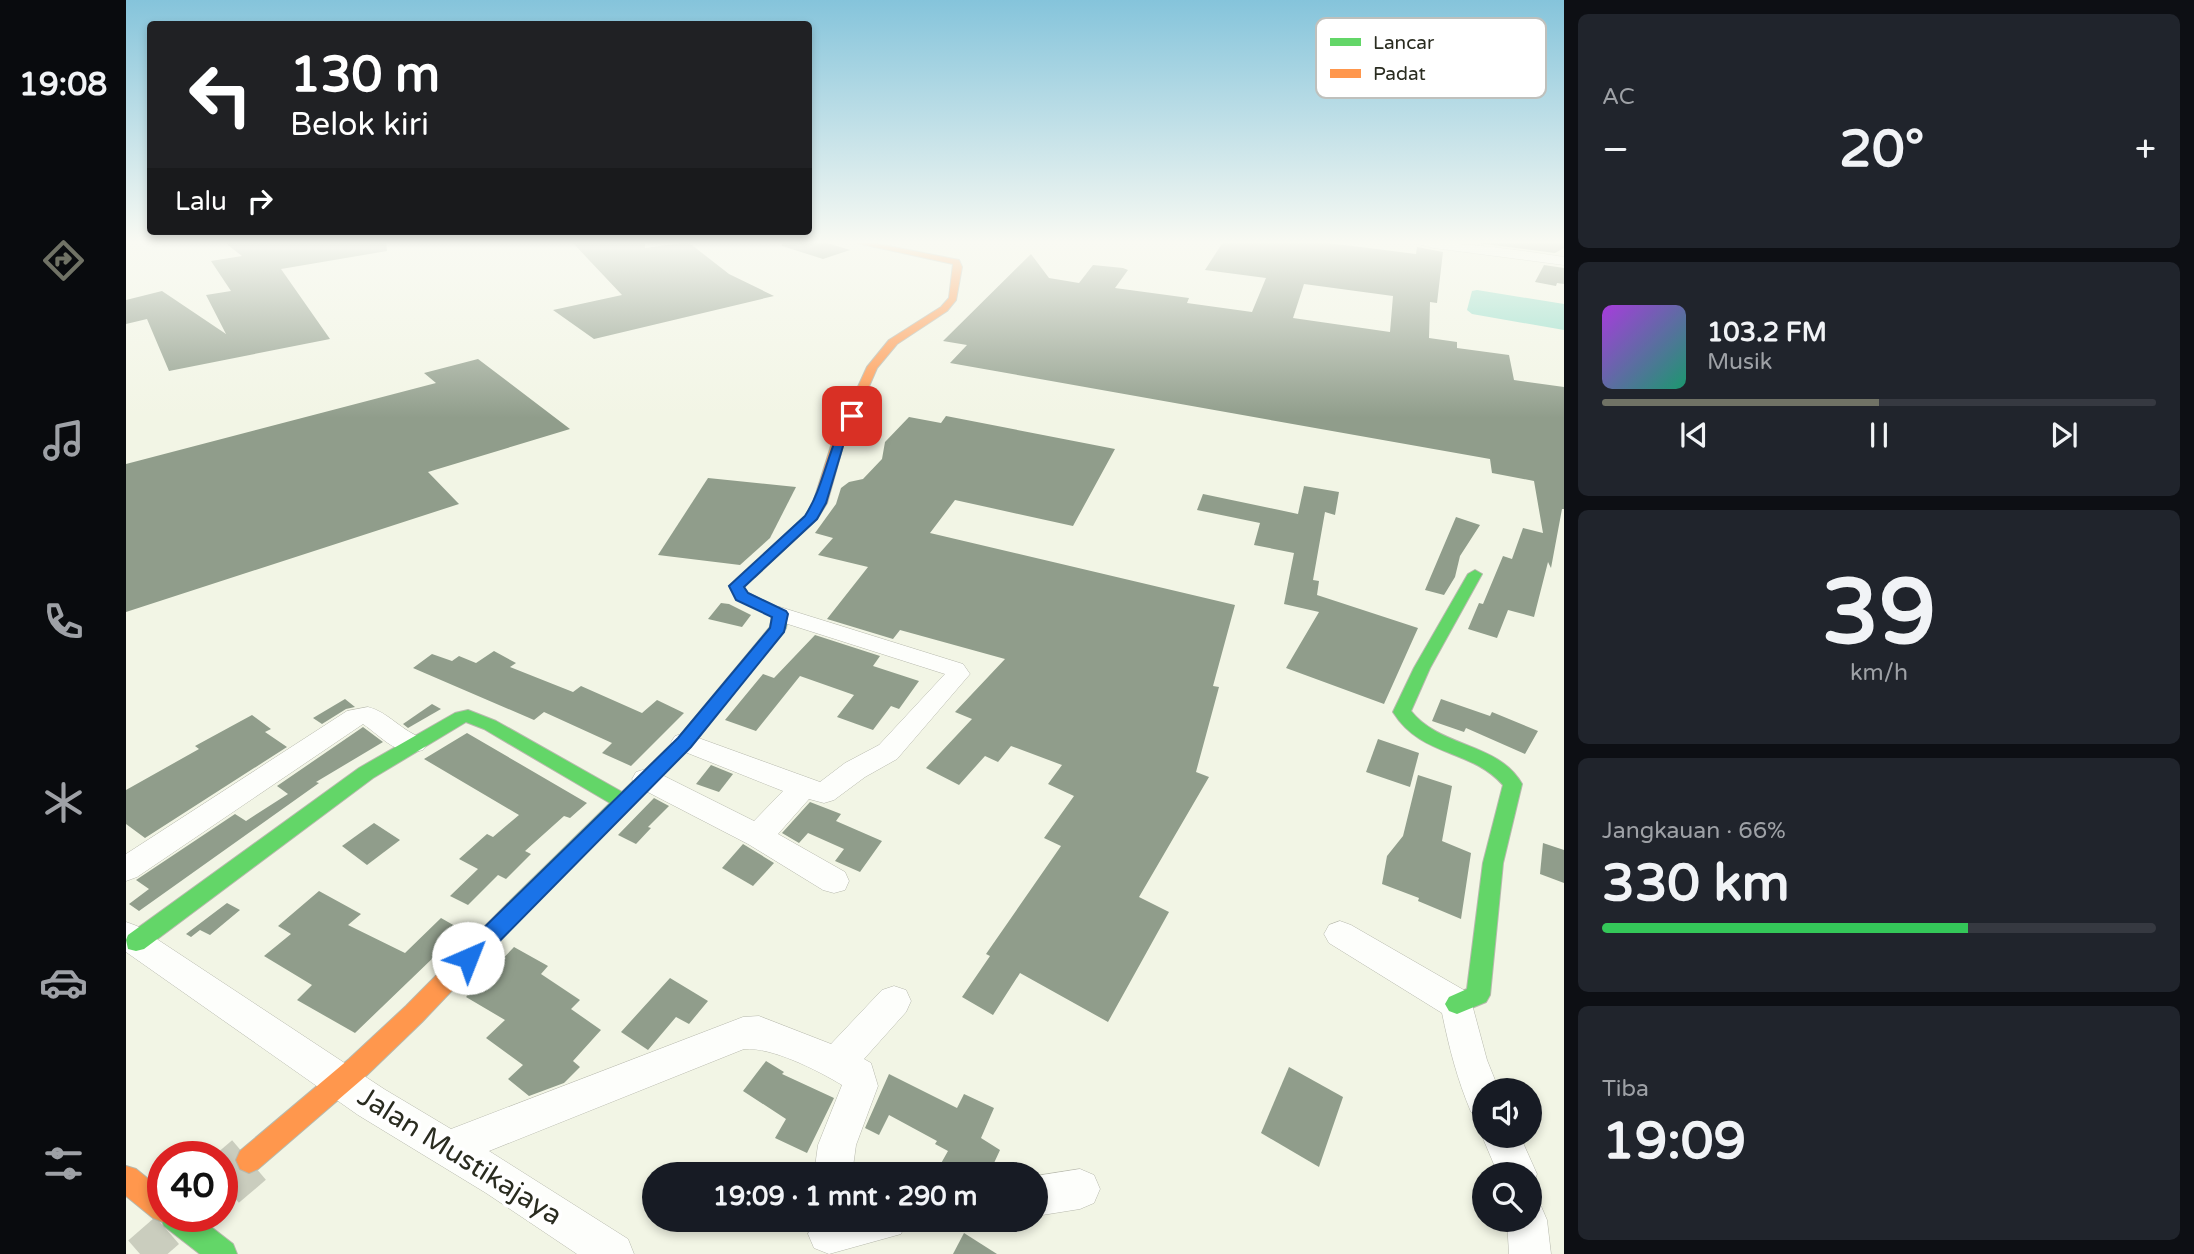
<!DOCTYPE html>
<html lang="id">
<head>
<meta charset="utf-8">
<style>
	:root { --surface:#171b24; --page:#20242c; --text:#f1f3f6; --muted:#9ea1a6; --line:#363941; --accent:#707265 }
	body { margin:0; font-family:"Varela Round",sans-serif; background:var(--page); color:var(--text); height:100vh; display:flex; flex-direction:column; font-size:26px; white-space:nowrap }
	* { box-sizing:border-box; margin:0 }
	p { font-size:23px; color:var(--muted) }
	.icon { flex:none; width:38px; height:38px; fill:none; stroke:currentColor; stroke-width:2; stroke-linecap:round; stroke-linejoin:round }
	.map { position:relative; flex:1; overflow:hidden }
	.side { display:flex; flex-direction:column; gap:14px; padding:14px; background:#0d0f14; width:630px }
	.side>* { flex:none }
	.guide { position:absolute; left:21px; top:21px; width:665px; height:214px; border-radius:7px; box-shadow:0 4px 10px #0003; background:#202124; color:#fff; overflow:hidden }
	.buttons { position:absolute; left:1346px; top:1078px; display:grid; gap:14px }
	.buttons a { display:grid; place-items:center; width:70px; height:70px; border-radius:50%; background:var(--surface); box-shadow:0 4px 10px #0003; font-size:35px }
	.speed { position:absolute; left:21px; top:1141px; display:flex; gap:14px; font-size:35px; font-weight:700; text-align:center }
	.speed>* { display:grid; place-content:center; width:91px; height:91px; border-radius:50%; background:var(--surface); box-shadow:0 4px 10px #0003; line-height:1 }
	.speed .limit { border:10px solid #d22; background:#fff; color:#111 }
	.pin { position:absolute; display:grid; place-items:center; width:60px; height:60px; color:#fff; margin:-30px; border-radius:14px; box-shadow:0 4px 10px #0006 }
	.me { position:absolute; width:77px; margin:-38px; rotate:44deg; stroke-linejoin:round; filter:drop-shadow(0 0 5px #0008) }
	.turn { display:flex; align-items:center; gap:24px; height:147px; padding:0 28px; font-size:32px }
	.turn .icon { width:91px; height:91px; stroke-width:2.5 }
	.turn b { display:block; font-size:49px; line-height:60px }
	.then { display:flex; align-items:center; height:66px; padding:0 28px; background:#0003; gap:14px; font-size:26px }
	.big { font-size:52px; font-weight:700; line-height:1.1 }
	.side .widget { flex:1; display:flex; flex-direction:column; justify-content:center; gap:10px; min-width:0; padding:0 24px; border-radius:10px; background:var(--page) }
	.side .dial { align-items:center; gap:0 }
	.dial b { font-size:91px; line-height:1 }
	.song { display:flex; align-items:center; gap:21px }
	.cover { width:84px; height:84px; border-radius:10px; background:linear-gradient(135deg,hsl(280 70% 55%),hsl(160 70% 35%)) }
	.played { height:7px; border-radius:4px; background:linear-gradient(90deg,var(--accent) 50%,var(--line) 50%) }
	.keys { display:flex; justify-content:space-around; direction:ltr }
	.heat { display:flex; justify-content:space-between; align-items:center; font-size:38px; direction:ltr }
	.charge { height:10px; border-radius:5px; background:linear-gradient(90deg,#34c759 66%,var(--line) 0) }
	.trip { position:absolute; left:516px; top:1162px; width:406px; height:70px; border-radius:35px; background:var(--surface); box-shadow:0 4px 10px #0003; font-weight:700; line-height:70px; text-align:center }
	main { display:flex; flex:1; min-height:0 }
	.menu { display:flex; flex-direction:column; width:126px; justify-content:space-around; align-items:center; background:#090b0e; color:var(--muted) }
	.menu .icon { width:49px; height:49px }
	.menu .active { color:var(--accent) }
	.menu b { font-size:32px; color:var(--text) }
	.map>svg:first-child { display:block }
	.water { fill:#91dcc8 }
	.building { fill:#909d8b; fill-rule:evenodd }
	.lines { fill:none; stroke-linecap:round; stroke-linejoin:round }
	.street-tunnel { stroke:#cacdbe; stroke-width:36; stroke-dasharray:36 18; stroke-linecap:butt }
	.secondary-tunnel { stroke:#cacdbe; stroke-width:52; stroke-dasharray:52 26; stroke-linecap:butt }
	.street-casing { stroke:#b7b9ad; stroke-width:1 }
	.fast-casing { stroke:#b7b9ad; stroke-width:2 }
	.slow-casing { stroke:#b7b9ad; stroke-width:2 }
	.street { fill:#fdfefb; fill-rule:evenodd }
	.fast { fill:#63d668; fill-rule:evenodd }
	.slow { fill:#ff974d; fill-rule:evenodd }
	.route { fill:#1a73e8; stroke:#114b97; stroke-width:2 }
	.labels { text-anchor:middle; dominant-baseline:central; stroke-width:7; stroke-linejoin:round; paint-order:stroke }
	.near-street-label { font-size:28px; fill:#2a2c20; stroke:#fff }
	.key { fill:#fff; stroke:#bfc0bc; stroke-width:2 }
	.key-label { font-size:19px; fill:#2a2c20 }
</style>
</head>
<body>
<main>
<nav class="menu">
<b>19:08</b>
<svg class="icon active" aria-label="directions" viewBox="0 0 24 24"><path d="M12 3l9 9-9 9-9-9zM9 14v-3h6M13 9l2 2-2 2"/></svg>
<svg class="icon" aria-label="music" viewBox="0 0 24 24"><path d="M9 18V5l10-2v13"/><circle cx="6" cy="18" r="3"/><circle cx="16" cy="16" r="3"/></svg>
<svg class="icon" aria-label="phone" viewBox="0 0 24 24"><path d="M5 4h4l2 5-3 2q2 4 5 5l2-3 5 2v4C11 20 4 13 5 4z"/></svg>
<svg class="icon" aria-label="climate" viewBox="0 0 24 24"><path d="M12 3v18M4 7l16 10M4 17L20 7"/></svg>
<svg class="icon" aria-label="car" viewBox="0 0 24 24"><path d="M5 17H2v-5l4-1 3-4h7l3 4 3 1v5h-3M9 17h6M6 11h13"/><circle cx="7" cy="17" r="2"/><circle cx="17" cy="17" r="2"/></svg>
<svg class="icon" aria-label="filters" viewBox="0 0 24 24"><path d="M4 7h16M4 17h16"/><circle cx="9" cy="7" r="2"/><circle cx="15" cy="17" r="2"/></svg>
</nav>
<div class="map">
<svg width="1438" height="1254" viewBox="0 0 1438 1254">
	<rect width="100%" height="100%" fill="#f2f5e5"/>
	<!-- water -->
	<polygon class="water" points="1351,290 1438,304 1438,330 1346,314 1341,310 1346,291"/>
	<!-- building -->
	<g class="building">
		<polygon points="98,242 260,242 261,251 155,269 204,339 43,371 21,319 0,324 0,300 36,291 100,334 80,295 105,291 85,261 116,256"/>
		<polygon points="446,242 519,242 519,248 562,242 603,274 648,296 468,339 427,310 496,295"/>
		<polygon points="656,242 698,242 724,250 697,259 656,246"/>
		<path d="M 1097,242 L 1195,242 L 1290,254 L 1291,247 L 1317,252 L 1311,303 L 1304,302 L 1303,338 L 1331,342 L 1331,348 L 1383,355 L 1388,380 L 1438,387 L 1438,509 L 1436,509 L 1425,568 L 1422,562 L 1408,617 L 1382,610 L 1371,638 L 1342,629 L 1353,603 L 1357,604 L 1377,556 L 1386,559 L 1397,528 L 1417,533 L 1408,481 L 1366,473 L 1364,459 L 824,363 L 841,345 L 817,341 L 905,254 L 923,278 L 953,283 L 967,265 L 997,268 L 1002,270 L 989,288 L 1063,298 L 1061,303 L 1126,312 L 1140,278 L 1079,270 ZM 1178,284 L 1267,296 L 1264,332 L 1167,318 Z"/>
		<polygon points="1342,242 1438,242 1438,248 1429,253"/>
		<polygon points="1418,265 1438,268 1438,284 1431,283 1430,286 1409,282"/>
		<polygon points="352,359 444,429 302,472 333,504 0,612 0,464 310,383 298,373"/>
		<polygon points="820,416 989,449 947,526 829,500 804,533 1109,605 1087,686 1093,687 1070,772 1083,777 1013,897 1043,912 982,1022 894,973 867,1015 836,997 864,956 860,954 935,846 918,838 948,796 922,784 936,765 885,746 872,762 859,756 833,785 800,768 846,719 829,712 879,659 774,630 767,639 701,619 742,567 692,555 707,538 689,533 710,504 715,488 723,482 737,479 756,459 759,442 783,417 815,423"/>
		<polygon points="582,478 670,487 644,538 614,565 532,555"/>
		<polygon points="1178,486 1213,492 1209,515 1199,512 1187,580 1193,581 1191,595 1292,628 1258,704 1160,668 1193,612 1158,604 1168,553 1128,545 1134,523 1071,510 1077,494 1172,514"/>
		<polygon points="1330,517 1354,525 1334,556 1329,577 1318,595 1299,590"/>
		<polygon points="595,603 603,604 625,615 616,627 582,619"/>
		<polygon points="689,635 754,656 747,666 793,681 773,709 765,706 747,730 711,717 728,695 674,676 630,731 599,720 637,674 648,678"/>
		<polygon points="368,651 390,663 384,667 447,692 455,686 516,713 531,700 558,713 505,766 476,753 486,743 418,712 408,720 287,668 306,654 326,661 333,656 350,663"/>
		<polygon points="219,699 229,707 220,709 196,724 187,718"/>
		<polygon points="1315,699 1364,716 1366,712 1412,731 1399,754 1340,728 1338,732 1306,721"/>
		<polygon points="306,704 315,709 282,728 277,724"/>
		<polygon points="126,715 145,729 139,732 161,747 19,838 0,824 0,790 73,749 69,746"/>
		<polygon points="237,727 257,742 190,782 193,783 13,911 3,904 23,889 10,880 109,814 120,821 162,794 151,786"/>
		<polygon points="341,733 461,803 444,818 438,816 399,851 405,854 380,879 372,875 342,905 324,896 352,869 333,859 361,834 367,837 393,815 298,759"/>
		<polygon points="1252,739 1293,753 1284,787 1240,772"/>
		<polygon points="585,765 607,774 593,792 570,784"/>
		<polygon points="1292,775 1326,786 1316,841 1345,853 1335,919 1292,901 1293,898 1256,884 1261,856 1277,836"/>
		<polygon points="528,798 543,806 522,827 525,828 510,844 492,835"/>
		<polygon points="684,802 715,814 710,821 756,841 734,872 709,861 718,849 682,833 673,843 656,833"/>
		<polygon points="248,823 274,840 241,865 216,846"/>
		<polygon points="1417,843 1438,850 1438,883 1414,874"/>
		<polygon points="617,844 648,863 627,886 596,868"/>
		<polygon points="193,891 235,914 222,925 279,953 315,918 336,930 229,1033 171,1000 186,985 138,956 165,934 152,926"/>
		<polygon points="101,903 114,910 84,935 74,930 65,937 60,934"/>
		<polygon points="388,947 422,966 415,974 454,1000 445,1009 475,1030 447,1061 454,1067 438,1083 403,1096 382,1079 397,1065 360,1038 379,1020 340,997"/>
		<polygon points="544,978 582,1001 563,1024 550,1017 522,1050 495,1032"/>
		<polygon points="640,1061 658,1072 656,1074 708,1098 681,1153 649,1138 660,1119 617,1091"/>
		<polygon points="1163,1067 1217,1097 1193,1167 1135,1133"/>
		<polygon points="763,1074 831,1108 838,1094 868,1108 855,1138 874,1150 863,1174 809,1174 822,1151 809,1144 811,1141 763,1115 753,1135 739,1128"/>
		<polygon points="838,1233 871,1254 827,1254"/>
	</g>
	<g class="lines">
		<!-- street-tunnel -->
		<polyline class="street-tunnel" points="14,1254 51,1222"/>
		<!-- secondary-tunnel -->
		<polyline class="secondary-tunnel" points="96,1183 123,1160"/>
		<defs>
			<g id="street">
				<path d="M 1283,242 C 1335,242 1387,249 1438,257 L 1438,265 L 1308,248 Z"/>
				<polygon points="654,607 837,664 844,674 771,759 739,777 708,800 698,803 683,799 652,834 719,872 723,881 719,890 708,893 697,890 622,844 510,786 506,779 510,772 520,769 530,772 628,821 657,791 549,748 545,742 549,736 558,733 567,736 694,782 719,763 753,745 819,674 646,619 643,614 646,609"/>
				<path d="M 242,707 C 263,712 276,732 297,738 L 301,744 L 297,750 C 272,758 256,737 237,724 L 11,877 L 0,881 L 0,854 L 221,711 Z"/>
				<path d="M 1214,921 L 1225,925 L 1343,993 L 1361,1060 L 1373,1090 L 1358,1090 L 1358,1117 L 1345,1112 C 1331,1079 1323,1047 1316,1013 L 1203,943 L 1198,934 L 1203,925 Z"/>
				<path d="M 0,922 L 11,926 L 258,1089 L 325,1129 L 617,1017 L 633,1016 L 705,1044 L 756,990 L 768,986 L 780,990 L 785,1001 L 780,1012 L 738,1059 L 745,1063 L 752,1086 L 730,1145 L 726,1174 L 688,1174 L 692,1145 L 716,1085 C 691,1070 646,1047 618,1049 L 363,1151 L 502,1239 L 508,1254 L 451,1254 L 360,1193 L 232,1115 L 0,952 Z"/>
				<polygon points="1358,1132 1358,1136 1394,1136 1411,1174 1406,1188 1404,1189 1404,1174 1372,1174 1356,1136"/>
				<polygon points="954,1169 968,1175 974,1189 968,1203 954,1209 910,1216 910,1176"/>
				<polygon points="1404,1201 1415,1206 1421,1220 1425,1254 1383,1254 1381,1220 1404,1220"/>
				<polygon points="688,1220 781,1220 775,1234 703,1254 688,1248 682,1234"/>
			</g>
			<g id="fast">
				<polygon points="624,570 631,574 618,587 622,593 659,611 662,614 660,628 564,746 397,916 389,919 381,916 378,910 381,904 484,803 358,729 340,722 247,778 18,949 10,951 2,949 0,940 2,935 233,768 329,713 342,710 370,721 496,792 552,738 644,627 646,616 611,599 603,586 619,571"/>
				<path d="M 1349,570 L 1356,574 L 1304,668 L 1285,711 C 1314,748 1372,742 1396,784 L 1377,863 L 1364,995 L 1360,1002 L 1331,1014 L 1323,1011 L 1319,1004 L 1323,997 L 1341,989 L 1357,863 L 1377,785 C 1344,748 1296,758 1267,712 L 1288,668 L 1342,574 Z"/>
				<polygon points="37,1210 37,1216 71,1216 107,1244 111,1254 74,1254 38,1226 34,1216"/>
			</g>
			<g id="slow">
				<polygon points="726,242 742,242 833,260 836,267 830,300 821,311 771,344 751,368 717,446 701,503 691,519 629,577 619,577 617,574 619,571 679,516 687,503 705,446 741,367 763,340 815,307 823,298 827,264"/>
				<polygon points="389,901 397,904 400,910 397,916 296,1022 241,1075 132,1169 123,1173 114,1169 110,1160 114,1151 223,1059 280,1006 381,904"/>
				<polygon points="0,1166 10,1169 37,1191 37,1216 47,1218 37,1222 27,1218 0,1196"/>
			</g>
		</defs>
		<!-- street casing -->
		<use href="#street" class="street-casing"/>
		<!-- fast casing -->
		<use href="#fast" class="fast-casing"/>
		<!-- slow casing -->
		<use href="#slow" class="slow-casing"/>
		<!-- street -->
		<use href="#street" class="street"/>
		<!-- fast -->
		<use href="#fast" class="fast"/>
		<!-- slow -->
		<use href="#slow" class="slow"/>
	</g>
	<!-- sky -->
	<linearGradient id="sky" x2="0" y2="1"><stop stop-color="#85c4db"/><stop offset="0.58" stop-color="#f9faf3"/><stop offset="1" stop-color="#f9faf3" stop-opacity="0"/></linearGradient>
	<rect width="1438" height="418" fill="url(#sky)"/>
	<!-- route -->
	<path class="route" d="M 722,414 L 732,416 L 717,446 L 700,503 L 691,519 L 618,587 L 622,593 L 660,611 L 662,614 L 658,632 L 565,747 L 350,965 L 342,968 L 334,965 L 331,958 L 334,951 L 552,738 L 644,628 L 646,617 L 610,600 L 603,586 L 679,516 C 699,485 702,446 722,414 Z"/>
	<g class="labels">
		<!-- near-street labels -->
		<g class="near-street-label">
			<text transform="translate(334 1156) rotate(32)">Jalan Mustikajaya</text>
		</g>
	</g>
	<!-- legend -->
	<rect x="1190" y="18" width="230" height="80" rx="10" class="key"/>
	<rect x="1204" y="38" width="31" height="8" fill="#63d668"/>
	<rect x="1204" y="69" width="31" height="9" fill="#ff974d"/>
	<g class="key-label">
		<text x="1247" y="49">Lancar</text>
		<text x="1247" y="80">Padat</text>
	</g>
</svg>
<div class="buttons">
<a><svg class="icon" aria-label="sound" viewBox="0 0 24 24"><path d="M4 9h4l5-4v14l-5-4H4zM17 9q2 3 0 6"/></svg></a>
<a><svg class="icon" aria-label="search" viewBox="0 0 24 24"><circle cx="10" cy="10" r="6"/><path d="M15 15l6 6"/></svg></a>
</div>
<div class="speed"><div class="limit">40</div></div>
<div class="pin" style="left:726px;top:416px;background:#d93025"><svg class="icon" aria-label="arrive" viewBox="0 0 24 24"><path d="M6 21V4h12l-3 4 3 4H6"/></svg></div>
<svg class="me" style="left:342px;top:958px" viewBox="-20 -20 40 40"><circle r="19" fill="#fff"/><path d="M0-13L10 11 0 6-10 11z" fill="#1a73e8"/></svg>
<div class="trip">19:09 · 1 mnt · 290 m</div>
<div class="guide">
<div class="turn"><svg class="icon" aria-label="left" viewBox="0 0 24 24"><path d="M17 20v-9H6M10 6l-5 5 5 5"/></svg><div><b>130 m</b>Belok kiri</div></div>
<div class="then">Lalu<svg class="icon" aria-label="right" viewBox="0 0 24 24"><path d="M7 20v-9h11M14 6l5 5-5 5"/></svg></div>
</div>
</div>
<section class="side">
<div class="widget"><p>AC</p>
<div class="heat"><a>−</a><b class="big">20°</b><a>+</a></div>
</div>
<div class="widget">
<div class="song"><i class="cover"></i><div><b>103.2 FM</b><p>Musik</p></div></div>
<div class="played"></div>
<div class="keys"><svg class="icon" aria-label="previous" viewBox="0 0 24 24"><path d="M18 5L8 12l10 7zM5 5v14"/></svg><svg class="icon" aria-label="pause" viewBox="0 0 24 24"><path d="M8 5v14M16 5v14"/></svg><svg class="icon" aria-label="next" viewBox="0 0 24 24"><path d="M6 5l10 7-10 7zM19 5v14"/></svg></div>
</div>
<div class="widget dial"><b>39</b><p>km/h</p></div>
<div class="widget"><p>Jangkauan · 66%</p><b class="big">330 km</b><div class="charge"></div></div>
<div class="widget"><p>Tiba</p><b class="big">19:09</b></div>
</section>
</main>
</body>
</html>
